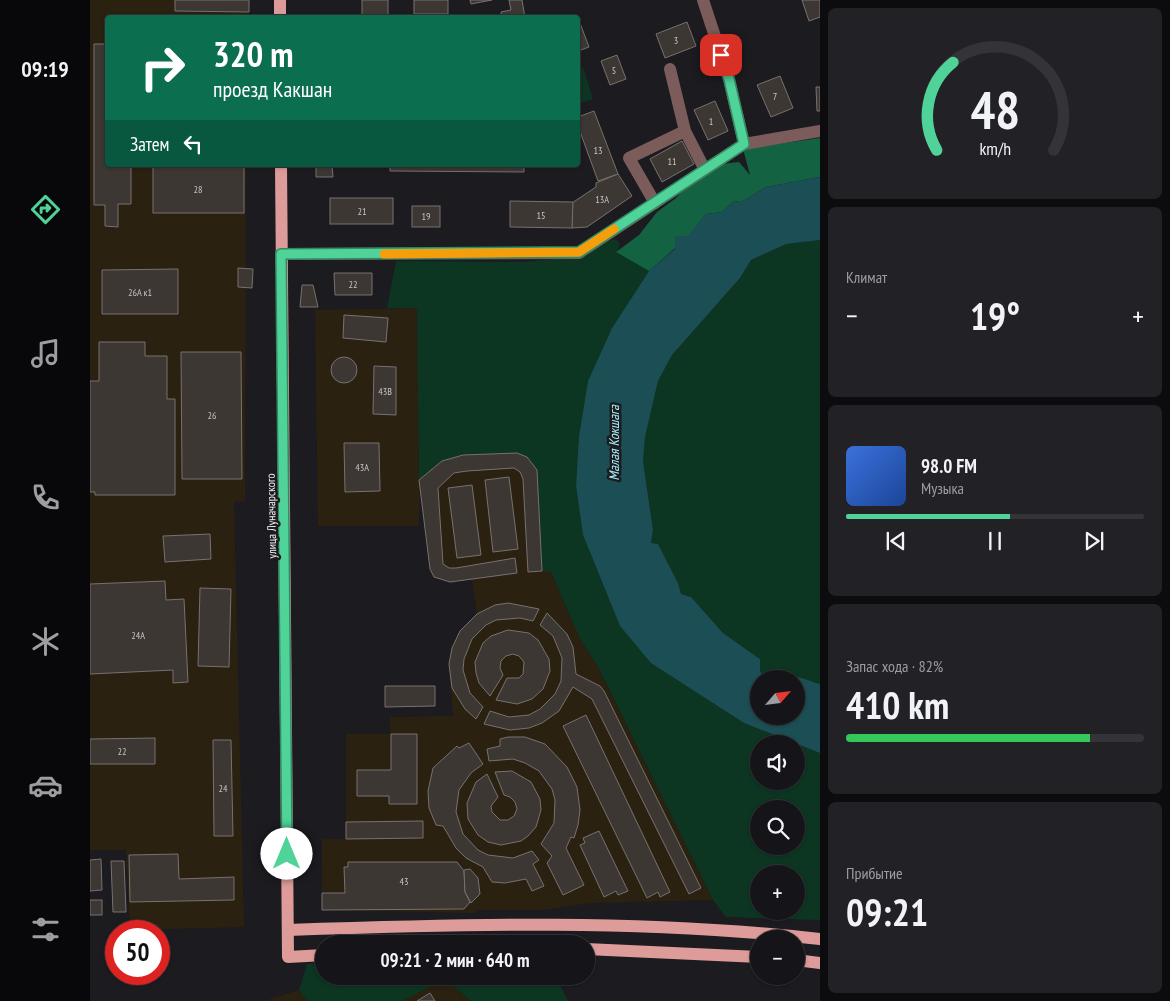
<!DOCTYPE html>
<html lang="ru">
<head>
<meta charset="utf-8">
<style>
	:root { --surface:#151418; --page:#222125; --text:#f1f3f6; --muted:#9d9ea2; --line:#343337; --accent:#4fd398 }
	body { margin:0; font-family:"PT Sans Narrow",sans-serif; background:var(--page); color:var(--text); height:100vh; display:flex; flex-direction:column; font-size:19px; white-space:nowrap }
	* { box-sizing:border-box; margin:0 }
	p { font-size:16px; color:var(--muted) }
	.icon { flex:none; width:28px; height:28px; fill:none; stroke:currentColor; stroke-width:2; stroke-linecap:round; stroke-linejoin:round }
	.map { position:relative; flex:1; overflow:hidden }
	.panel { display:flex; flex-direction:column; gap:8px; padding:8px; background:#0c0b0d; width:350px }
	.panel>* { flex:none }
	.guide { position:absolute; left:15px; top:15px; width:475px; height:152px; border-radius:5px; box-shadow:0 1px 4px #0004,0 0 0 1px var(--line); background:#0b6e4f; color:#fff; overflow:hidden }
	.needle { width:32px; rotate:62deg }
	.controls { position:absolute; left:660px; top:670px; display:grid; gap:10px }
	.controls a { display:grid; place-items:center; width:55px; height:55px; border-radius:50%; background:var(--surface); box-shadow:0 1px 4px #0004,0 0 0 1px var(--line); font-size:25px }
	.speed { position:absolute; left:15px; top:920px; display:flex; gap:10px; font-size:25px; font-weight:700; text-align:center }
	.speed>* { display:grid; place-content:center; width:65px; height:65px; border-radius:50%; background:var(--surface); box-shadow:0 1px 4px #0004,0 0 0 1px var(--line); line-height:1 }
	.speed .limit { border:8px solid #d22; background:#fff; color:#111 }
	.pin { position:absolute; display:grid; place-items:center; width:42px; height:42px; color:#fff; margin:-21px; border-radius:10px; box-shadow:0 2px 8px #0006 }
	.me { position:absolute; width:55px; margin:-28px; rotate:0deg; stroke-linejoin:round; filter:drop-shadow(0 0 4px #0008) }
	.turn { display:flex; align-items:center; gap:18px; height:105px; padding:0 25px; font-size:22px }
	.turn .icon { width:65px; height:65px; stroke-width:2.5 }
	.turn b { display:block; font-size:35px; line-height:42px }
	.then { display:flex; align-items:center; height:48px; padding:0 25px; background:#0003; gap:10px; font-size:19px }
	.big { font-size:38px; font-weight:700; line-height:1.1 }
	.panel .tile { flex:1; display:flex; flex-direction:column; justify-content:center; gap:8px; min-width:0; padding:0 18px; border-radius:8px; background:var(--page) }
	.panel .dial { align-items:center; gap:0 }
	.dial svg { height:130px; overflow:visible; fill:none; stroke:var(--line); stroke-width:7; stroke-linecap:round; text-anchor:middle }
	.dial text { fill:var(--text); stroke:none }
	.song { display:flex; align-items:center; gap:15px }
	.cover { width:60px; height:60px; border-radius:8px; background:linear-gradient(135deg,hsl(220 70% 55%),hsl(220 70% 35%)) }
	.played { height:5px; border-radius:2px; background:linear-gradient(90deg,var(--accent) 55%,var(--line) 55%) }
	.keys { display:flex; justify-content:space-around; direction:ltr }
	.heat { display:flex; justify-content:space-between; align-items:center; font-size:28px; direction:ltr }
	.charge { height:8px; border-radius:4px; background:linear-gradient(90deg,#34c759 82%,var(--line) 0) }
	.trip { position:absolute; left:225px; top:935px; width:280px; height:50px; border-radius:25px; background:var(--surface); box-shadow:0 1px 4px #0004,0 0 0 1px var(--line); font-weight:700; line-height:50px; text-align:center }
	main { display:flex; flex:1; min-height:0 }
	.menu { display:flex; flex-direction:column; width:90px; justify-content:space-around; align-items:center; background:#08080a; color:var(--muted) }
	.menu .icon { width:35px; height:35px }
	.menu .on { color:var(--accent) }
	.menu b { font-size:22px; color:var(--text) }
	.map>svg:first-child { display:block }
	.industrial { fill:#2a2111 }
	.green { fill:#0c3522; fill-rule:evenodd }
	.forest { fill:#136241 }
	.water { fill:#1b4f55 }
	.building { fill:#3d3734; stroke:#78716e }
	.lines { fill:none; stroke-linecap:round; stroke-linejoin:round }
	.minor { stroke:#7b5c5a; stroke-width:12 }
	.major { stroke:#dd9c9a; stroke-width:12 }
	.route-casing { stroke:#338963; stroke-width:12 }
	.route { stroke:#4fd398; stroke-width:9 }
	.slow { stroke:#f59e0b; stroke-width:9 }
	.labels { text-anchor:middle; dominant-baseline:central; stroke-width:5; stroke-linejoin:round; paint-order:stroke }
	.number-label { font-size:10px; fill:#c7c4c6 }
	.street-label { font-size:12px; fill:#f5f3f7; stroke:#1c1b20 }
	.water-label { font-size:14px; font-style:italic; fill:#a6eef8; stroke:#1c1b20 }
</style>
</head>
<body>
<main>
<nav class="menu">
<b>09:19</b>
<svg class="icon on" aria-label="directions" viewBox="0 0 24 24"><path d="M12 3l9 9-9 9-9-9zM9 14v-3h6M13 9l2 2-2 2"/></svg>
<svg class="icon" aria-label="music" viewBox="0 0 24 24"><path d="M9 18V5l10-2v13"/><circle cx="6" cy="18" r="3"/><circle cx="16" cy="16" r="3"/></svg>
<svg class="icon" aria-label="phone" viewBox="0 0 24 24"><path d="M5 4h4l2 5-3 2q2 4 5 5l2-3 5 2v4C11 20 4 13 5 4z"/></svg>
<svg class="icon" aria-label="climate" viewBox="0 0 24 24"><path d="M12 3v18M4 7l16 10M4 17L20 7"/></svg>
<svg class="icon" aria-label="car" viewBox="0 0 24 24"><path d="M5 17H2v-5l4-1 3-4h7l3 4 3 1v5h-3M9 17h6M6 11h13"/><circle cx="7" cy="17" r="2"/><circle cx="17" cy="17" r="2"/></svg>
<svg class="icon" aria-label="filters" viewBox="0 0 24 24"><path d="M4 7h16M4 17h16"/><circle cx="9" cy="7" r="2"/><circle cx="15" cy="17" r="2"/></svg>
</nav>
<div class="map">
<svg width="730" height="1001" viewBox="0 0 730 1001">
	<rect width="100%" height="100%" fill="#1c1b20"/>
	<!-- industrial -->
	<g class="industrial">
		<polygon points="0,0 156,0 156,17 18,18 18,165 156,165 155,501 144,502 154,927 40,930 36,850 0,850"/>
		<polygon points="327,308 329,479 352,461 373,455 427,453 437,457 443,464 461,572 490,639 507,665 623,900 501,903 453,910 388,910 384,913 232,910 232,839 256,839 256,734 300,734 300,717 363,716 359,664 362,648 370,631 387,614 382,579 360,582 344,577 340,569 330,486 329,526 228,526 225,310"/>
		<polygon points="355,979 381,1001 312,1001"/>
		<polygon points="209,990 218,1001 174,1001"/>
	</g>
	<!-- green -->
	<g class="green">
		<polygon points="493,67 503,99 488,104 488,69"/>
		<path d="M 526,239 L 530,244 L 527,252 L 559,271 L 522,328 L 498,381 L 489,436 L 486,486 L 493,535 L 530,626 L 616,698 L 654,723 L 730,753 L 730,920 L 636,917 L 623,900 L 507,665 L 490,639 L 461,572 L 452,571 L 446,470 L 437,457 L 427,453 L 373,455 L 352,461 L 329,480 L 327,308 L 297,308 L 306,261 L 434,262 L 496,256 L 512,243 ZM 669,744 L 706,744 L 706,781 L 669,781 ZM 669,809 L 706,809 L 706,846 L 669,846 ZM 669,874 L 706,874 L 706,911 L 669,911 Z"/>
		<polygon points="730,240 730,684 699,675 676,679 670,671 670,659 633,633 601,597 591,594 588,583 568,544 561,543 563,530 553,461 555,437 568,381 582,355 650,278 661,260 696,244"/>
		<polygon points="234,963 234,976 466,976 478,1001 381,1001 355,979 312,1001 218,1001 209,990 217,964"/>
	</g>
	<!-- forest -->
	<polygon class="forest" points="730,138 730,177 676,187 651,202 644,201 632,212 616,214 598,237 559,271 526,252 549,235 567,212 586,198 600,183 631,164 649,162 660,175 653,149"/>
	<!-- water -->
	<path class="water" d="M 730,177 L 730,240 L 696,244 L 661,260 L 650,278 L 582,355 L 568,381 L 555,437 L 553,461 L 563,530 L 561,543 L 568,544 L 588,583 L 591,594 L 601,597 L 633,633 L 670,659 L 670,671 L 676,679 L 669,679 L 669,716 L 706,716 L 706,679 L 681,679 C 695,669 716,680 730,684 L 730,753 L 654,723 L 561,663 L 530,626 L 493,535 L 486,486 L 489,436 L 498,381 L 522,328 L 559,271 L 585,249 L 585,236 L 598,236 L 616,214 L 632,212 L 644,201 L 651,202 L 676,187 Z"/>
	<!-- building -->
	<g class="building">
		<polygon points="85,0 159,0 159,12 85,11"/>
		<rect x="272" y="0" width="26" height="17"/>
		<rect x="324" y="0" width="34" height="14"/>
		<polygon points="380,0 402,0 381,4"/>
		<polygon points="419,0 432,0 435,18 412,18 411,12 421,10"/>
		<polygon points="712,0 730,0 730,17 719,21"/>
		<polygon points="487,15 499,47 488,51 488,18 480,18"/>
		<rect x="227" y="16" width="21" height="2"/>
		<polygon points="597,22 606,46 575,58 566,34"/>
		<polygon points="4,44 18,44 18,165 41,165 41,204 28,204 28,227 15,226 15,205 4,205"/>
		<polygon points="527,55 536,79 520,85 511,61"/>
		<polygon points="690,76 703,108 681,117 667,85"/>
		<polygon points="726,87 730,87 730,111 727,111"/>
		<polygon points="625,101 638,131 618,140 604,110"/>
		<polygon points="504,111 528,174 508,181 488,126 488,117"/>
		<polygon points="592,141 604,164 572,182 560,159"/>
		<rect x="63" y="165" width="91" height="48"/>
		<polygon points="226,165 242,165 243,177 226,177"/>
		<polygon points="300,165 434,165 434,172 300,171"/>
		<polygon points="528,174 542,196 497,227 482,228 482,203 506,187 506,183"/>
		<rect x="240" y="198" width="63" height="26"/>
		<polygon points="420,201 483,202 482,228 420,227"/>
		<rect x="322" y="206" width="28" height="21"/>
		<polygon points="148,268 163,269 162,288 148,287"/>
		<polygon points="88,269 88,314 12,314 12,270"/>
		<polygon points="244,273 282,273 282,295 245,295"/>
		<polygon points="212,285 223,285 228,307 210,307"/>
		<polygon points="254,315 298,318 296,342 253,338"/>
		<polygon points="9,342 55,342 55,356 77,356 77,399 85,399 85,495 5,495 5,492 0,492 0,381 9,381"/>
		<polygon points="91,352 151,352 152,479 92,479"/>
		<circle cx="254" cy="370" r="13"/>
		<polygon points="284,366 306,367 306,415 283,414"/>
		<polygon points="254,443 289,443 290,491 255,492"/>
		<polygon points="427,453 437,457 447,470 452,571 438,572 433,479 430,472 424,468 377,471 364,473 348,488 353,564 359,568 366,568 425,558 427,573 360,582 344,577 340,569 329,480 352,461 373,455"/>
		<polygon points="419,477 428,549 403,552 395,480"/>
		<polygon points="382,485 391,555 367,558 358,488"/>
		<polygon points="120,534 121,559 75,562 73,536"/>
		<polygon points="75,581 76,600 94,599 98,682 83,683 83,670 0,674 0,584"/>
		<polygon points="110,588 141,589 139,667 108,666"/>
		<polygon points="418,603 449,609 443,621 430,618 406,620 396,625 382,639 374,659 373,670 380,693 393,707 386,719 375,709 362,688 359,664 362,648 370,631 387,614 405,605"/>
		<polygon points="457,613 477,634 483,647 486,674 510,686 514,691 611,888 599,894 502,699 483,687 469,711 452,723 439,728 420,730 394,724 400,711 419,717 439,715 450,709 465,694 471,681 472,658 463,636 450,625"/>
		<polygon points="418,630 439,633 448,640 459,659 460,671 453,689 442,699 427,704 406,700 417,678 429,678 433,674 434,662 429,656 423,654 416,656 411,661 410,668 413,675 400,696 389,683 386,673 385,662 393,643 401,636"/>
		<polygon points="295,686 345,686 345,706 295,707"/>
		<polygon points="496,715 580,892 570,897 568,892 557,898 473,726"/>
		<polygon points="301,734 327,734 327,804 299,804 299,796 267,796 267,770 301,770"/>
		<polygon points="418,737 435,737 455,744 477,767 487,787 490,810 488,825 484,838 481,837 476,848 494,885 473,895 457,863 462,856 451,844 464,823 465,800 462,789 449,771 435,763 423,759 399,761 397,749 410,746 410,739"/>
		<polygon points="65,738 65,764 0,764 0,739"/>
		<polygon points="123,740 141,740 143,836 124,836"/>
		<polygon points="379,743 393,764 381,773 369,790 366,812 373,834 388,850 398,855 423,858 442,851 449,860 443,864 454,886 442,891 436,879 415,883 402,882 393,867 376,858 366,848 353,826 346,825 339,808 338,791 343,768 367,746 369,748"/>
		<polygon points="422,771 441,782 450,799 451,810 446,827 438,836 431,841 411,845 398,842 388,835 378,819 377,803 386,782 397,774 408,797 401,806 402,812 410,820 418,820 424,816 427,809 425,802 420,797 414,795 405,772"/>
		<polygon points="333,821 333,838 256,839 256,822"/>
		<polygon points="509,831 538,891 528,895 526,891 514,897 490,845 495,843 493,838"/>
		<polygon points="88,854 89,879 144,877 144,900 40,902 39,855"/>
		<polygon points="11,859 12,890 0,891 0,860"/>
		<polygon points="21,861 34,861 36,912 23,912"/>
		<polygon points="258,862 367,862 374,871 375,892 380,902 374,909 232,910 232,893 255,893 254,867 258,867"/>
		<polygon points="380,869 388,878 390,894 381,903 375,892 374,870"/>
		<rect x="0" y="900" width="12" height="15"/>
		<polygon points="340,993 345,1001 327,1001"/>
	</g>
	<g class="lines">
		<!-- minor -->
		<g class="minor">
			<polyline points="613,0 639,79 654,144"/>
			<polyline points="580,69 595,131 615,170"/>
			<polyline points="565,203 539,158 595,131"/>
			<polyline points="191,254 489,253 654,144 730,131"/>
		</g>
		<!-- major -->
		<g class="major">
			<polyline points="190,0 190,18"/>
			<polyline points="191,165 198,957 234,955"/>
			<path d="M 198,930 C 377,924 552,919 730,939"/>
			<polyline points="496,949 669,957"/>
			<polyline points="706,960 730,963"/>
		</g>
	</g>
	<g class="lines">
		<defs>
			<polyline id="route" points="197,854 191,254 489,252 654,144 639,79 631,55"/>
		</defs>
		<!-- route casing -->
		<use href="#route" class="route-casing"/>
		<!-- route -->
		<use href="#route" class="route"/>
		<!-- slow -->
		<polyline class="slow" points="294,254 489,252 524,229"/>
	</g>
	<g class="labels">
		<!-- number labels -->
		<g class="number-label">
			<text x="586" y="40">3</text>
			<text x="524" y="70">5</text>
			<text x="685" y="96">7</text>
			<text x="621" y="121">1</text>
			<text x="508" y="150">13</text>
			<text x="582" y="161">11</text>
			<text x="108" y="189">28</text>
			<text x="512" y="199">13А</text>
			<text x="272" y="211">21</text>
			<text x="451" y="215">15</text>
			<text x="336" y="216">19</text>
			<text x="263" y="284">22</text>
			<text x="50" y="292">26А к1</text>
			<text x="295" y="391">43В</text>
			<text x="122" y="415">26</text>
			<text x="272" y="467">43А</text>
			<text x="48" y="635">24А</text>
			<text x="32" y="751">22</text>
			<text x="133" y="788">24</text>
			<text x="314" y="881">43</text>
		</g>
		<!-- street labels -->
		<g class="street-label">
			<text transform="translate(181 516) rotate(-91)">улица Луначарского</text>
		</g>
		<!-- water labels -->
		<g class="water-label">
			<text transform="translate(524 443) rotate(-90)">Малая Кокшага</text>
		</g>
	</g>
</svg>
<div class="controls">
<a><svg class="needle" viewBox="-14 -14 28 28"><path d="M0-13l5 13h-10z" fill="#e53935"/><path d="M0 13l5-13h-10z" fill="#9d9ea2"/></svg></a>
<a><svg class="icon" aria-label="sound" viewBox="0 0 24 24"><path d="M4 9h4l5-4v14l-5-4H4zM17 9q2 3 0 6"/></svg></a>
<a><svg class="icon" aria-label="search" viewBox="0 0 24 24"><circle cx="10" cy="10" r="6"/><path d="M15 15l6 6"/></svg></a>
<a>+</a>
<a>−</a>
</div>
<div class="speed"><div class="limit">50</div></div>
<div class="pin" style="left:631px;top:55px;background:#d93025"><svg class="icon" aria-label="arrive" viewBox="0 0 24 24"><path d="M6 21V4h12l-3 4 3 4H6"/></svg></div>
<svg class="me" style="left:197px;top:854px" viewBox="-20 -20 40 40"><circle r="19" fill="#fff"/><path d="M0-13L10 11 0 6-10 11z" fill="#4fd398"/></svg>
<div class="trip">09:21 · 2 мин · 640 m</div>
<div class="guide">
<div class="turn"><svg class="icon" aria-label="right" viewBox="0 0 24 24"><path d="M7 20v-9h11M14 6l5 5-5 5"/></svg><div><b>320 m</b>проезд Какшан</div></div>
<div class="then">Затем<svg class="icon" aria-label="left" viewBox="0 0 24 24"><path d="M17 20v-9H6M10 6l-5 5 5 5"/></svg></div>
</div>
</div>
<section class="panel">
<div class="tile dial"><svg viewBox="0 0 100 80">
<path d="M14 69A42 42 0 1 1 86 69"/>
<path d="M14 69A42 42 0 0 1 24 15" stroke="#4fd398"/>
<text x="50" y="56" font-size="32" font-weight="700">48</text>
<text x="50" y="72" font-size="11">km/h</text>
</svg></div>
<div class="tile"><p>Климат</p>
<div class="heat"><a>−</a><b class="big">19°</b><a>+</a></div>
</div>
<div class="tile">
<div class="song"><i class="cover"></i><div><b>98.0 FM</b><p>Музыка</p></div></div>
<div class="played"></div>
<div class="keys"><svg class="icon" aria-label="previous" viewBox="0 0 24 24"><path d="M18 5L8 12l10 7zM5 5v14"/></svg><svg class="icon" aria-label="pause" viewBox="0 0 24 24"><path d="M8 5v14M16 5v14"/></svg><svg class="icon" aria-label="next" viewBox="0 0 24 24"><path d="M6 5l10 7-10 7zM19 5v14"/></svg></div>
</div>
<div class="tile"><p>Запас хода · 82%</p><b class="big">410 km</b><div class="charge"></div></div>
<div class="tile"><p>Прибытие</p><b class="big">09:21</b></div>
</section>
</main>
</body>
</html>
